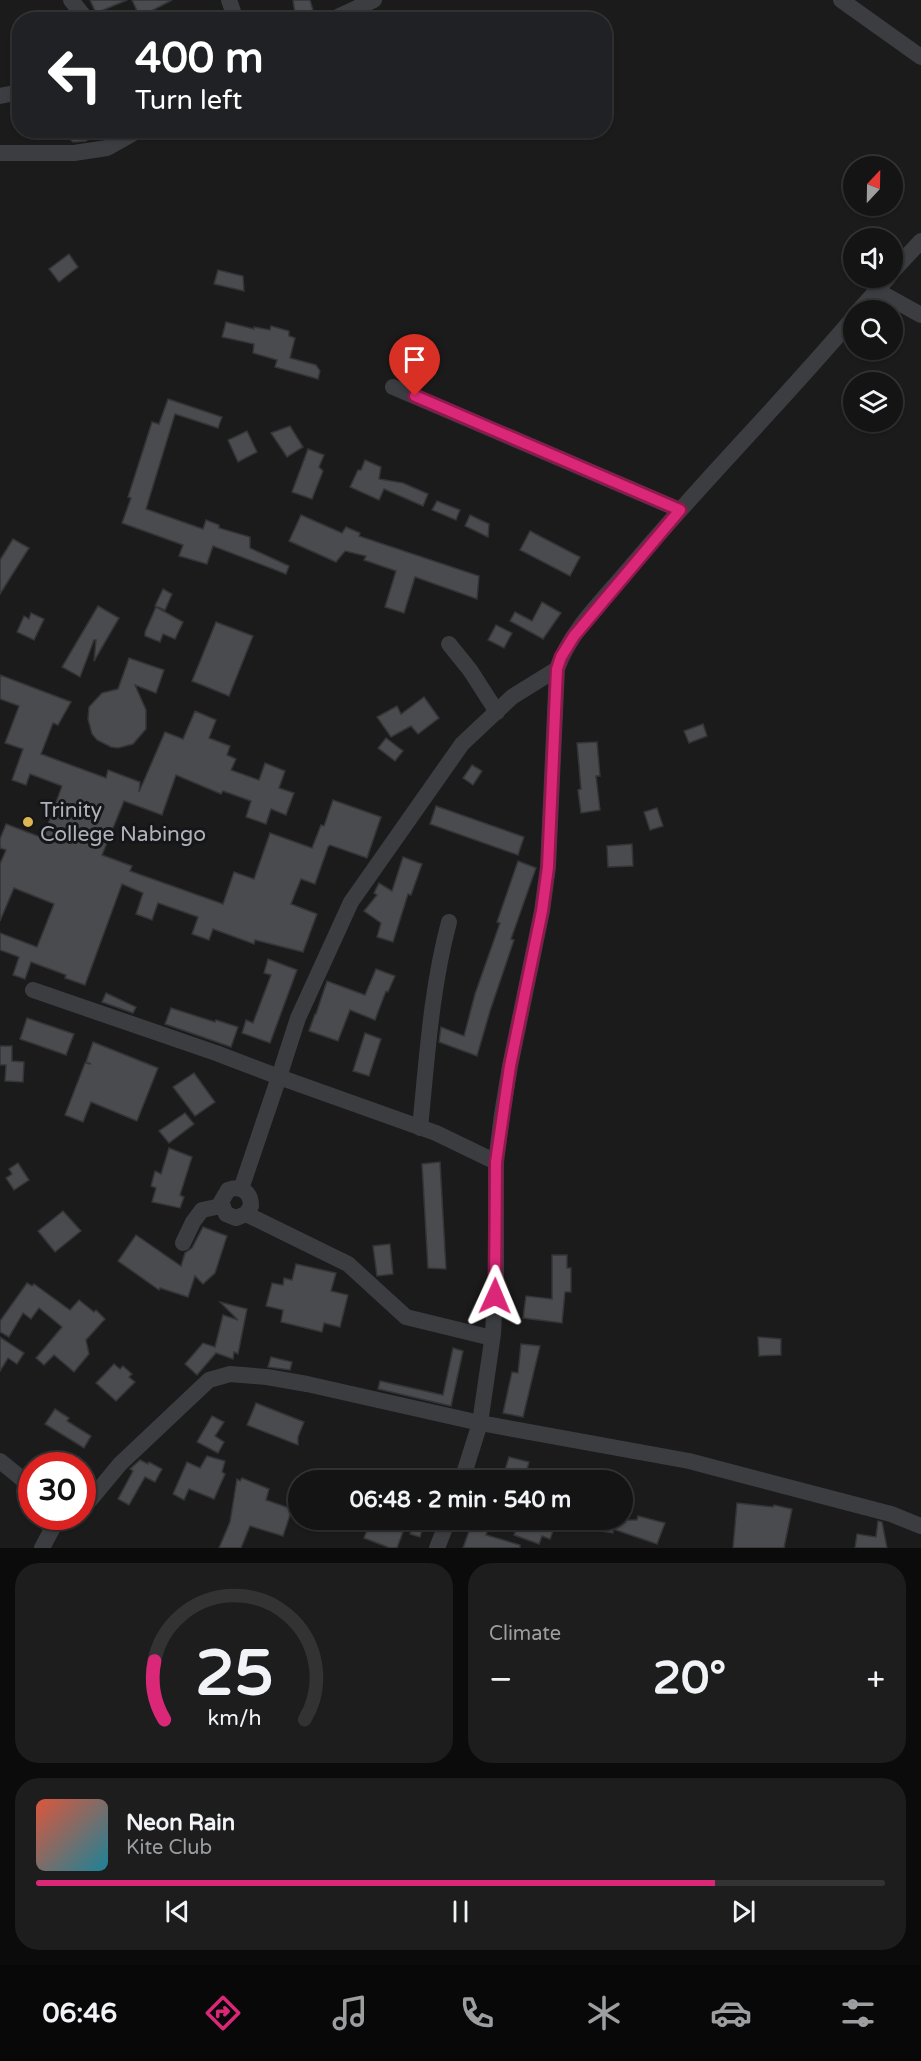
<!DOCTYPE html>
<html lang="en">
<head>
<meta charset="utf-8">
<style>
	:root { --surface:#141415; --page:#1d1d1e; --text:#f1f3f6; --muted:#9d9ea0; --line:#333334; --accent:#db2777 }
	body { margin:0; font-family:"Varela Round",sans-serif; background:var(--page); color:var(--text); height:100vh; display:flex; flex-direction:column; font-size:22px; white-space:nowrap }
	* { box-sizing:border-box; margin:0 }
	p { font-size:20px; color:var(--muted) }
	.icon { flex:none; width:33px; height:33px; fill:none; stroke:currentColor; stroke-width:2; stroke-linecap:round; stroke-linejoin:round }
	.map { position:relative; height:1548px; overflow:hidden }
	.drawer { display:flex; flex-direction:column; gap:15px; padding:15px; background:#0b0b0c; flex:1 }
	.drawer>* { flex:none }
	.hud { position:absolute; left:12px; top:12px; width:600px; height:126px; border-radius:24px; box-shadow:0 2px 4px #0004,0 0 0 2px var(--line); background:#202124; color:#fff; overflow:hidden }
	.needle { width:39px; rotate:22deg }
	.fabs { position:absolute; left:843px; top:156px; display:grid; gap:12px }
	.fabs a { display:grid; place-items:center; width:60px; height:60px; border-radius:50%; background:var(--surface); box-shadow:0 2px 4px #0004,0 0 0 2px var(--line); font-size:30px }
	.speed { position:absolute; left:18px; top:1452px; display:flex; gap:12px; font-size:30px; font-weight:700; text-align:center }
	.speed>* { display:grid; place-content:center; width:78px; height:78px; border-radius:50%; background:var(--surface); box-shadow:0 2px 4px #0004,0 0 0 2px var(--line); line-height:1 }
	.speed .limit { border:9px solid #d22; background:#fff; color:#111 }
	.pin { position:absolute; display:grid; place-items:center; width:51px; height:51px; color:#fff; margin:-62px -26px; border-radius:50% 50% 50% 0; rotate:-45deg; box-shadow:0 0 6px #0007 }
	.pin .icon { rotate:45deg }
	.me { position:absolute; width:66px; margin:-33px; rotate:1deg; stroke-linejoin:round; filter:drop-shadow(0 0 4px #0008) }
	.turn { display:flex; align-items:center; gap:21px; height:126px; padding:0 24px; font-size:27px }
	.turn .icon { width:78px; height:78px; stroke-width:2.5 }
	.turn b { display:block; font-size:42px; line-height:51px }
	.big { font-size:45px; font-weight:700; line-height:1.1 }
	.drawer .widget { flex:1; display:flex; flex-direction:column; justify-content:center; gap:9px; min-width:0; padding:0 21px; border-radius:24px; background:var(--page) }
	.drawer .dial { align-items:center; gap:0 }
	.dial svg { height:156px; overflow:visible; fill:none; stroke:var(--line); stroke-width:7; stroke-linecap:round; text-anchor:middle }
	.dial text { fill:var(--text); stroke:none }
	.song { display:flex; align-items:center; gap:18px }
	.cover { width:72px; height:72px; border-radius:9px; background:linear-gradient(135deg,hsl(10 70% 55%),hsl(190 70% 35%)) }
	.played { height:6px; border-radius:3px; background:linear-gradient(90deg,var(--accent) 80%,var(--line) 80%) }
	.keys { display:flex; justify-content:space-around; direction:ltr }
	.heat { display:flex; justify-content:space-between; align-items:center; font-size:33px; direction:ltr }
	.drawer .tiles { flex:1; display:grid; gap:15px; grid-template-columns:1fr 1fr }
	.widget:last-child { grid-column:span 2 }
	.trip { position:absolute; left:288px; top:1470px; width:345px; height:60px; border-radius:30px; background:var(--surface); box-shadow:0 2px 4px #0004,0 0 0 2px var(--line); font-weight:700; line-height:60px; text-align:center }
	.menu { display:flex; height:96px; justify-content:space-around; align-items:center; background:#080808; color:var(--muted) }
	.menu .icon { width:42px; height:42px }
	.menu .on { color:var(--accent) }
	.menu b { font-size:27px; color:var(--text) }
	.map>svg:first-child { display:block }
	.building { fill:#4a4b4e; stroke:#353538; stroke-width:1.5 }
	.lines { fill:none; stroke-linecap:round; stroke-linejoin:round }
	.minor { stroke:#3c3d41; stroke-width:16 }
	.route-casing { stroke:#8e194d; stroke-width:15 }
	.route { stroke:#db2777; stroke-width:10 }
	.poi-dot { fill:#dcb453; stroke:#161618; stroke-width:2 }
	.labels { text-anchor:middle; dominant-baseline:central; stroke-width:6; stroke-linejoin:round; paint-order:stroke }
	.poi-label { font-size:21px; fill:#afb2ba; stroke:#161618; text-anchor:start }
</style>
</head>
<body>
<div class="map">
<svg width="921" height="1548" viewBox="0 0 921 1548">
	<rect width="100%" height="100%" fill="#1b1b1c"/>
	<!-- building -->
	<g class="building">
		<polygon points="90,0 127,0 96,13"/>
		<polygon points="132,0 172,0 140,17"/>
		<polygon points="293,0 310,0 314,14 305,20 296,20"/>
		<polygon points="60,130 101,130 86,141 73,142"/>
		<polygon points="69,254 78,267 59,282 49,269"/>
		<polygon points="218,270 243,276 244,291 214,284"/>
		<polygon points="226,322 254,329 254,327 270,330 271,326 289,331 289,336 295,338 290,358 316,365 320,371 318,379 275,367 277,360 253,353 254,344 222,337"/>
		<polygon points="168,399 222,417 218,428 175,414 146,509 203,529 206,520 219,525 219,528 250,537 250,548 289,566 286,574 213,546 207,564 179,556 183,545 122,523 131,498 128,497 152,422 159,424"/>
		<polygon points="290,426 303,447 287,457 271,433"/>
		<polygon points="247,431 257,452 238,462 228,440"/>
		<polygon points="308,449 324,455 319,467 323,471 312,499 292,492"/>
		<polygon points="365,460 381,467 379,479 403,483 428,494 423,506 384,489 379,500 350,487 358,470 361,470"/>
		<polygon points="437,501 460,510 456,520 432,510"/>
		<polygon points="301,515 342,533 346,527 360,533 359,536 479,576 477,599 415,577 404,613 385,607 396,571 364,560 366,556 345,551 336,562 289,541"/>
		<polygon points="470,515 489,524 488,537 465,526"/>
		<polygon points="530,531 580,557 570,576 520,550"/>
		<polygon points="13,539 29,548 0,594 0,560"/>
		<polygon points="163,589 172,594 165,610 155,606"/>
		<polygon points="542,602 561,613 543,639 510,621 515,612 532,621"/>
		<polygon points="98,606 119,618 94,661 96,640 94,640 80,677 62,667"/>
		<polygon points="156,607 183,622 175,639 163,634 160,642 145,636 145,632"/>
		<polygon points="31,613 44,619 34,640 17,632 24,616 29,619"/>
		<polygon points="216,622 253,636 229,696 192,681"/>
		<polygon points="496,625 512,633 504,648 488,640"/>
		<polygon points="129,658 164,670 156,693 135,685 146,710 146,729 133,744 118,748 111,747 97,740 92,734 88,719 89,707 102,693 118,689"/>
		<polygon points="0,675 71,702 58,725 53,723 41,754 106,778 108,770 140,782 139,792 165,732 183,739 195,711 216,720 209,738 230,746 227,755 236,759 231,770 259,780 265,763 285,771 279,788 294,793 286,815 271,809 266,824 246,817 251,801 223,791 221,794 176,775 162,815 124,801 102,855 132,866 130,871 223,904 234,872 254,879 270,833 312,848 321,825 324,826 333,800 381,817 367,858 330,845 328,847 315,884 301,879 291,904 317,914 303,952 255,940 254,944 213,929 209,940 192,934 198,917 158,903 152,920 136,914 143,893 122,884 85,985 65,978 66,975 31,962 25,979 13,975 19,957 0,950 0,933 37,947 54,904 14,888 0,921 0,864 6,850 0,848 0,839 6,824 43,838 62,786 30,774 26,785 12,780 23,749 5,743 19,706 0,699"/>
		<polygon points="424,697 439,718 418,734 411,726 391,737 377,717 397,706 401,714"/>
		<polygon points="703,724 707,736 689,743 684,731"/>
		<polygon points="386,738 403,751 395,761 378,748"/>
		<polygon points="597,742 600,776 596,776 600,810 581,813 578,790 581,789 577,743"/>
		<polygon points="472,765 482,771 473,785 463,778"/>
		<polygon points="436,806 524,837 518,855 430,824"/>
		<polygon points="657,808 663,826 650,830 644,812"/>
		<polygon points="632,844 633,866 608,867 607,846"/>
		<polygon points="403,857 422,864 411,895 408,894 393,942 377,937 381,923 364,911 377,895 374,893 379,883 392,891"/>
		<polygon points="518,861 536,868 511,939 514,940 490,1011 477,1056 439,1042 441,1027 464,1036 475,994 500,923 497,922"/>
		<polygon points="268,959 297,970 270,1043 242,1033 246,1020 253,1023 271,975 264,973"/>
		<polygon points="376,969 395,976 388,992 386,991 375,1020 350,1010 338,1041 309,1031 315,1014 316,1014 327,981 365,995"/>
		<polygon points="106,993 136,1007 133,1013 102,1002"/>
		<polygon points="171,1008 215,1022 216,1020 238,1027 231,1047 165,1024"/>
		<polygon points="27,1018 74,1034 66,1055 20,1039"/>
		<polygon points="365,1033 381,1039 369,1076 353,1071"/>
		<polygon points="93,1042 158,1068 137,1121 91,1102 83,1122 65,1115 85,1063 91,1064 86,1062"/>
		<polygon points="0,1046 12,1046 12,1061 24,1062 23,1082 5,1081 6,1065 0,1065"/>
		<polygon points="194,1073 215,1102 195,1116 173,1087"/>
		<polygon points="185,1113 194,1124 169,1143 159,1131"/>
		<polygon points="169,1148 192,1157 180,1195 184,1197 180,1208 152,1202 156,1188 151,1186 155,1171 161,1174"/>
		<polygon points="440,1162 446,1269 428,1268 422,1164"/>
		<polygon points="18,1163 29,1180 14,1190 6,1178 12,1174 9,1169"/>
		<polygon points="63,1211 81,1231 55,1252 38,1231"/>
		<polygon points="203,1227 227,1236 215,1273 203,1284 195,1276 188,1297 160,1288 159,1290 118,1261 136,1235 181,1266 185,1253 192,1248"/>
		<polygon points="390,1244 393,1274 377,1276 373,1246"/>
		<polygon points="552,1255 567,1255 567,1268 571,1268 571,1292 565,1292 562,1323 523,1318 526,1296 552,1299"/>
		<polygon points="296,1264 336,1273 331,1291 348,1295 340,1327 324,1323 322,1332 281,1322 283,1310 266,1306 272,1283 283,1285 284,1278 292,1280"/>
		<polygon points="27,1283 32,1286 34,1284 70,1310 79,1300 94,1312 96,1310 105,1319 86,1340 89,1354 74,1372 54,1355 44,1365 36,1358 62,1327 39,1308 31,1319 23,1313 9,1337 0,1332 0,1321"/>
		<polygon points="220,1302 247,1309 238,1354 234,1352 233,1359 216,1353 197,1375 185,1364 203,1343 215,1347 223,1315 238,1320"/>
		<polygon points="0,1337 24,1353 17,1364 8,1358 0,1371"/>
		<polygon points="758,1337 781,1339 781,1355 759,1356"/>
		<polygon points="521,1344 540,1346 523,1417 503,1413 512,1372 518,1373"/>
		<polygon points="453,1348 463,1351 451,1406 378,1389 380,1381 443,1395"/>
		<polygon points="271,1357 292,1362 290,1370 268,1367"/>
		<polygon points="114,1364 120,1369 123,1366 132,1374 129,1377 135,1382 116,1401 96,1383"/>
		<polygon points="256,1403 304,1422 298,1437 298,1445 247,1425"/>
		<polygon points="55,1409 69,1418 67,1421 91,1436 84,1448 45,1424"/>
		<polygon points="212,1416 224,1422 215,1436 224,1442 218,1453 197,1442"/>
		<polygon points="207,1456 225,1461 222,1472 225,1474 214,1499 189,1489 184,1500 173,1494 187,1462 200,1468"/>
		<polygon points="509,1457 529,1462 524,1480 502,1480"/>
		<polygon points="140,1460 148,1464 149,1462 162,1469 155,1482 145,1477 129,1505 118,1499 133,1471 130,1469"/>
		<polygon points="242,1478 269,1489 266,1500 292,1509 283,1536 250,1526 241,1548 219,1548 230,1522 237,1479 240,1481"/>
		<polygon points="737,1503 773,1507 774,1505 792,1509 784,1548 733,1548"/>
		<polygon points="638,1516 665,1523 657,1544 613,1529 613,1533 593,1530 594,1523 590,1522 590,1520 637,1520"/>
		<polygon points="371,1520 379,1520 404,1529 397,1548 390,1548 364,1538"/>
		<polygon points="414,1520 425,1520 420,1537 410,1534"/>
		<polygon points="473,1520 489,1520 488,1523 490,1523 486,1535 520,1545 520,1548 463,1548"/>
		<polygon points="520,1520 557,1520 550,1539 542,1536 539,1544 514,1535"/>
		<polygon points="878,1521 882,1522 887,1548 855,1548 857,1534 876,1537"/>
	</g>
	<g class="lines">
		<!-- minor -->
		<g class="minor">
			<polyline points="71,0 87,20"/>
			<polyline points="229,0 236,20"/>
			<polyline points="841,0 921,57"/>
			<polyline points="331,20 374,0"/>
			<polyline points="0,96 20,92"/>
			<polyline points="0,153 74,153 107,148 139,130"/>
			<polyline points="892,272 921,241"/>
			<polyline points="876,290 921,315"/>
			<polyline points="859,310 888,278"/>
			<polyline points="393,387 680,510"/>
			<polyline points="449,644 470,670 497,712"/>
			<polyline points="33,990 216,1053 279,1077 241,1189"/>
			<path d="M 420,1128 C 427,1059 431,989 449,922"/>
			<polyline points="496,1162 436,1133 279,1077 298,1018 351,902 462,744 512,697 557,669"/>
			<path d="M 246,1214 L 251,1206 C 251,1192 241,1185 228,1190 L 221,1202 L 226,1214 L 236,1218 L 246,1214 L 348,1264 L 406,1317 L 492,1338"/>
			<polyline points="183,1243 193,1222 202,1210 221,1206"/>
			<polyline points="0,1461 32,1487"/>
			<path d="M 462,1480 L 480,1423 L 493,1334 L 496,1277 L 496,1162 L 502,1114 L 510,1066 L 542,911 L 548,867 L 557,669 C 570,631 603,600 629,569 C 701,483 781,403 854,317"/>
			<polyline points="82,1502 91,1499 120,1464 209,1380 230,1374 267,1377 307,1384 480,1423 689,1461 891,1514 921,1526"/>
			<polyline points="42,1548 59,1516"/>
			<polyline points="437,1548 448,1520"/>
		</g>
	</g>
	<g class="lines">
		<defs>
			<polyline id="route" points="415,396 680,510 574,636 561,657 557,669 548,867 542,911 510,1066 496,1162 495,1296"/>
		</defs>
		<!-- route casing -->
		<use href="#route" class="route-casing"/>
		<!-- route -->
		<use href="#route" class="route"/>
	</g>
	<!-- markers -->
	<circle class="poi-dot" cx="28" cy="822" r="6"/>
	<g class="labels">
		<!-- poi labels -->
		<g class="poi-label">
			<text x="40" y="810">Trinity<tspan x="40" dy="24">College Nabingo</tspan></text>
		</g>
	</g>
</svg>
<div class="fabs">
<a><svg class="needle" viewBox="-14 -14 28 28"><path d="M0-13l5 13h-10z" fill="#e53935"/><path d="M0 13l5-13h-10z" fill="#9d9ea0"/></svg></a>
<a><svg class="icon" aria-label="sound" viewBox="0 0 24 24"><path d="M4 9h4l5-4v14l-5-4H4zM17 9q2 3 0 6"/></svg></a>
<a><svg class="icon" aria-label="search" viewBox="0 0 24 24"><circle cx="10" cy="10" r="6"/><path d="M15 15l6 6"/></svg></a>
<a><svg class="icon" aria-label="layers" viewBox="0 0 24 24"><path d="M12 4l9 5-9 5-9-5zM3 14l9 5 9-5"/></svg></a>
</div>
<div class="speed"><div class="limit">30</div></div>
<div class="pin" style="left:415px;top:396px;background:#d93025"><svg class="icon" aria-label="arrive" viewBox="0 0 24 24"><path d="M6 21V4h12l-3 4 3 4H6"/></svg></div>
<svg class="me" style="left:495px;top:1296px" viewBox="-20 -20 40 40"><path d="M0-17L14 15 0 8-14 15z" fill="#db2777" stroke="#fff" stroke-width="4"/></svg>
<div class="trip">06:48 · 2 min · 540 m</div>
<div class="hud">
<div class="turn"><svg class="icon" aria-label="left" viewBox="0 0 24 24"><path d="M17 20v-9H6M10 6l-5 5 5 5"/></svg><div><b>400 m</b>Turn left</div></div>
</div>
</div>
<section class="drawer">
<div class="tiles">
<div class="widget dial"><svg viewBox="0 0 100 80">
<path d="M14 69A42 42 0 1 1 86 69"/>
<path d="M14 69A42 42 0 0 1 9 39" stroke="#db2777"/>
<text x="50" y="56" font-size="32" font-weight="700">25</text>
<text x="50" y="72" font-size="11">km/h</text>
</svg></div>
<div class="widget"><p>Climate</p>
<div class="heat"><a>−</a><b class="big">20°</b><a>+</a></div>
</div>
<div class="widget">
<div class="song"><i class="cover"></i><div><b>Neon Rain</b><p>Kite Club</p></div></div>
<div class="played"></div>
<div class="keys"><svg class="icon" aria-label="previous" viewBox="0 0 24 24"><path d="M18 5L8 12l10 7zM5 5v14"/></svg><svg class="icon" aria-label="pause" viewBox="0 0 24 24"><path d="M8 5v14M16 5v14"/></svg><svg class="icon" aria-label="next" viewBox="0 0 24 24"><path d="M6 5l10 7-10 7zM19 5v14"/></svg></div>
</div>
</div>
</section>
<nav class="menu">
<b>06:46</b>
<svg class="icon on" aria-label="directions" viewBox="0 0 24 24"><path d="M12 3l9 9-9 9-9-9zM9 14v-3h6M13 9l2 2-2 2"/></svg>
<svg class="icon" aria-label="music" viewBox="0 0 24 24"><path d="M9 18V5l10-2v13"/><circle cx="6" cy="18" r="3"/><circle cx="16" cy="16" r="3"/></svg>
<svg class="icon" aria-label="phone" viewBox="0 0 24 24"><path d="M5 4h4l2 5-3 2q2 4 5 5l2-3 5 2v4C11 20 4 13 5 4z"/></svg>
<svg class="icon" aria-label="climate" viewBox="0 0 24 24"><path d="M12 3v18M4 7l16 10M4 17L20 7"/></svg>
<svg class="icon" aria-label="car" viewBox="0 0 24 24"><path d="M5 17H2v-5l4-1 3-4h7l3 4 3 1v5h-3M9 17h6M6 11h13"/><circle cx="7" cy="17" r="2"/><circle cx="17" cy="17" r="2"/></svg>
<svg class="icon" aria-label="filters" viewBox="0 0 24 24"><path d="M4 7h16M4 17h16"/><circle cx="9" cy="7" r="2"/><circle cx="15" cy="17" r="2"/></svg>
</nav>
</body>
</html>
